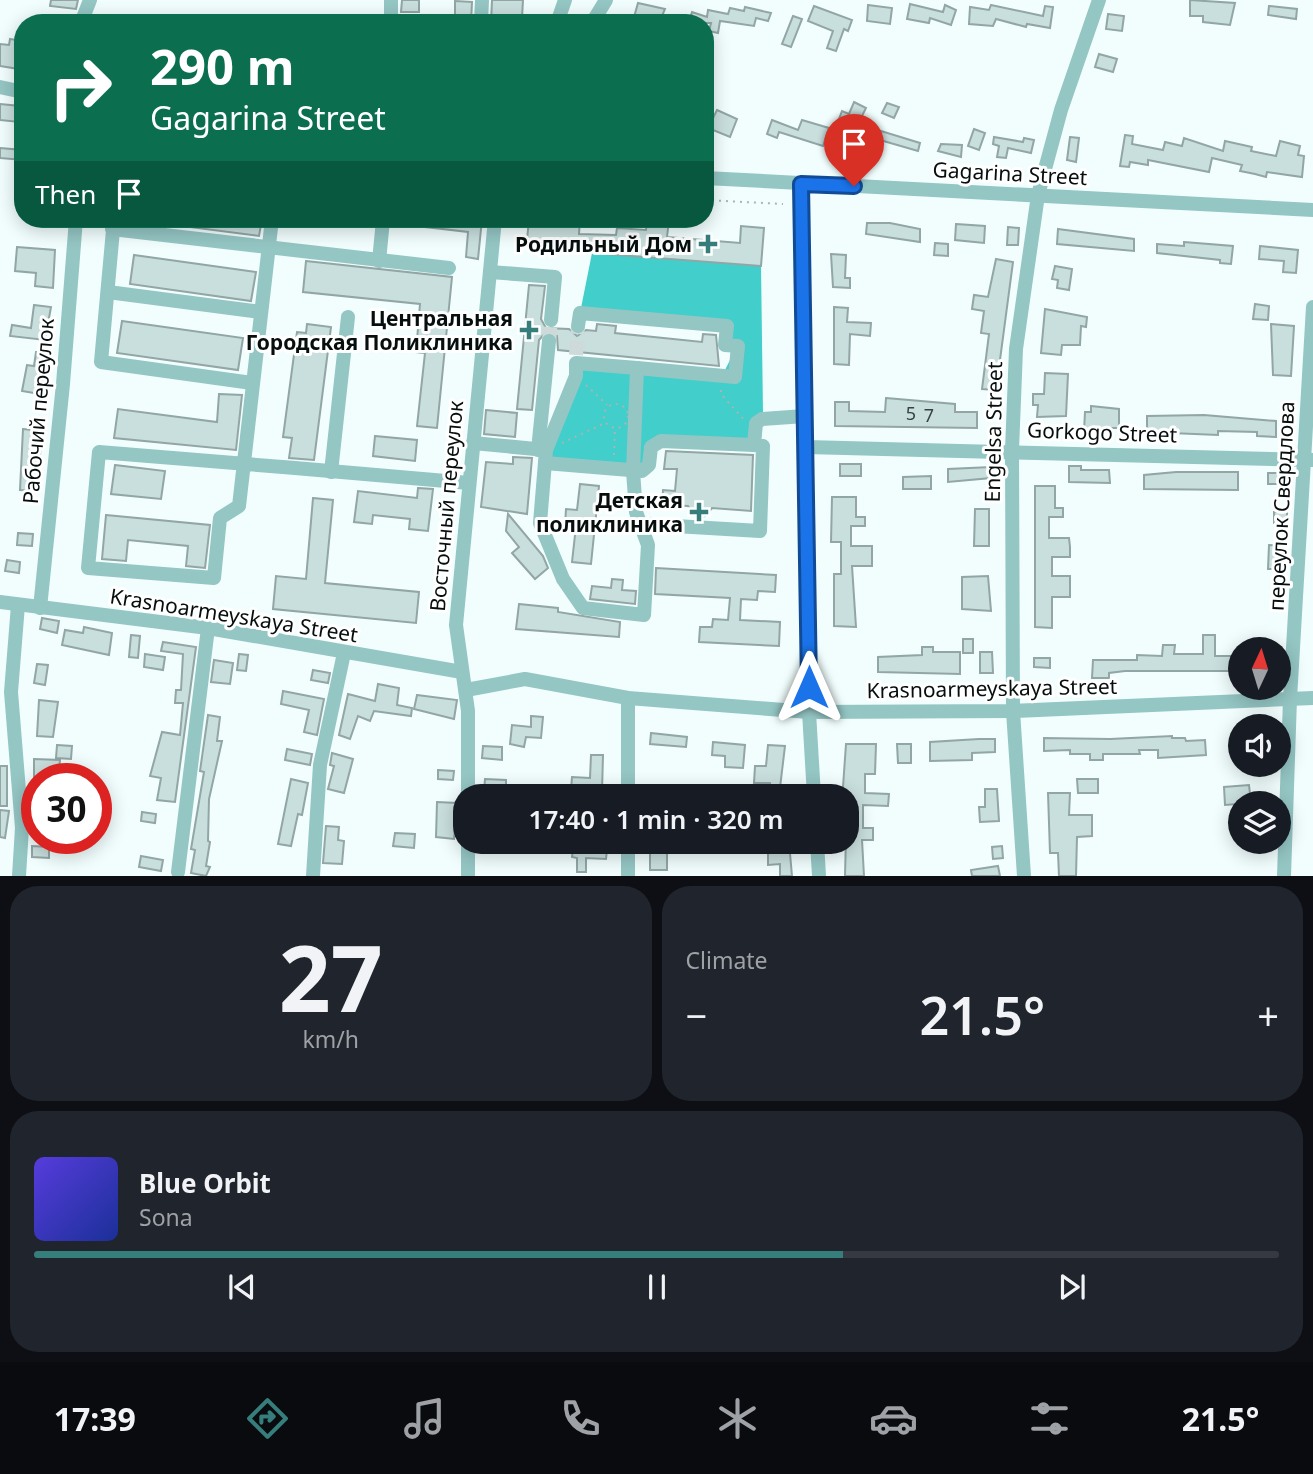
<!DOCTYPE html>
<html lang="en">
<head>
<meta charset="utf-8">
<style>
	:root { --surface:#171b24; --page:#20242c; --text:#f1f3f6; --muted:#9ea1a6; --line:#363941; --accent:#357e7c }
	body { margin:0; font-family:"Noto Sans",sans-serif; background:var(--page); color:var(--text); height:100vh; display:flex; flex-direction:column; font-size:26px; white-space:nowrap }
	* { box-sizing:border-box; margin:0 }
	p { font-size:23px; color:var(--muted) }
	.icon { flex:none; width:38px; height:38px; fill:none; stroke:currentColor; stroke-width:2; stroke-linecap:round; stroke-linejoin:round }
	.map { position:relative; height:876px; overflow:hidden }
	.drawer { display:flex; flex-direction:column; gap:10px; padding:10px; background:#0d0f14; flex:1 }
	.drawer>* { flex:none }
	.hud { position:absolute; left:14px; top:14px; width:700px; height:214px; border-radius:28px; box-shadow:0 4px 18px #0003; background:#0b6e4f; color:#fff; overflow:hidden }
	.needle { width:46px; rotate:4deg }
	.buttons { position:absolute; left:1228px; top:637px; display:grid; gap:14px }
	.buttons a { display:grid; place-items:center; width:63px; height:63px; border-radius:50%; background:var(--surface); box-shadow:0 4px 18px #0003; font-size:35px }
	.speed { position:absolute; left:21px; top:763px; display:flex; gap:14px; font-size:35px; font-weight:700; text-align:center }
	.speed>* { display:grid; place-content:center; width:91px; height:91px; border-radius:50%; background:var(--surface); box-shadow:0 4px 18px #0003; line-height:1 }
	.speed .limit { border:10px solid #d22; background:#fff; color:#111 }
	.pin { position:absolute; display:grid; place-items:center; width:60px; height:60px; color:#fff; margin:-72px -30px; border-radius:50% 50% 50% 0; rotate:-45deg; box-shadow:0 0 7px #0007 }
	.pin .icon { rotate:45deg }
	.me { position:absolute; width:77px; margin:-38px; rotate:0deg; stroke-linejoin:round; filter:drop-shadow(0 0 5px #0008) }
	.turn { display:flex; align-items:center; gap:24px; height:147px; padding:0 21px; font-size:32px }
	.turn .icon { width:91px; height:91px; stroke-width:2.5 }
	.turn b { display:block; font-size:49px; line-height:60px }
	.then { display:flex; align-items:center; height:66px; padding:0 21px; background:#0003; gap:14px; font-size:26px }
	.big { font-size:52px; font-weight:600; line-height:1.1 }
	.drawer .card { flex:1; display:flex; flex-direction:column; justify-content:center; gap:10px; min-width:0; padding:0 24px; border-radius:28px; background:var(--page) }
	.drawer .dial { align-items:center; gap:0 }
	.dial b { font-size:91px; line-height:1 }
	.song { display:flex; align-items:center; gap:21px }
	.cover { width:84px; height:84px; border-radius:10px; background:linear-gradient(135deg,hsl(250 70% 55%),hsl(230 70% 35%)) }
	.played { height:7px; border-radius:4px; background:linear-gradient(90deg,var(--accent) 65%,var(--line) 65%) }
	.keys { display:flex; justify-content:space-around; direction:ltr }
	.heat { display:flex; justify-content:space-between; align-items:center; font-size:38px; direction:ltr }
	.drawer .tiles { flex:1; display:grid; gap:10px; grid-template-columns:1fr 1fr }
	.card:last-child { grid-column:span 2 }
	.trip { position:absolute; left:453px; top:784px; width:406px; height:70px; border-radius:28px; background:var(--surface); box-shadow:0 4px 18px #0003; font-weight:600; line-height:70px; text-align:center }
	.tab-bar { display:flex; height:112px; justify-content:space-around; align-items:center; background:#090b0e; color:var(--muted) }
	.tab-bar .icon { width:49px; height:49px }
	.tab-bar .current { color:var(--accent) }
	.tab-bar b { font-size:32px; color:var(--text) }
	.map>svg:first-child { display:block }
	.forest { fill:#42ceca }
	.building { fill:#c9dfde; stroke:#91a6a5; stroke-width:2 }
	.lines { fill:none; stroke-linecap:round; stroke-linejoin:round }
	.minor-tunnel { stroke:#cedad9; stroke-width:14; stroke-dasharray:14 7; stroke-linecap:butt }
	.path { stroke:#a9b4b3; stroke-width:2; stroke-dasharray:2 5; stroke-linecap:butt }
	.minor { stroke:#94c6c4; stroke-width:14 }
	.route-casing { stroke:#114b97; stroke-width:18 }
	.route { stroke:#1a73e8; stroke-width:12 }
	.poi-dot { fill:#357e7c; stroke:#fff; stroke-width:2.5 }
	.labels { text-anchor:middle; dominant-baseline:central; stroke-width:6; stroke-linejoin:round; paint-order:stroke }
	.number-label { font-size:18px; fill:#384242 }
	.street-label { font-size:21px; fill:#070e0e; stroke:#fff }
	.poi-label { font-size:21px; font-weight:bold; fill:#070e0e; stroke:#fff; text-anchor:end }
</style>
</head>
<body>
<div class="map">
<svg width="1313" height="876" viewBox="0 0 1313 876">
	<rect width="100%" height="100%" fill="#f1fefd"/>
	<!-- forest -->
	<polygon class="forest" points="592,253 761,266 763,413 749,445 661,441 649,465 545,463 576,363 722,376 737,346 725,345 727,326 580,313"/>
	<!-- building -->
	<g class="building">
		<polygon points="51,0 78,0 76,9 50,6"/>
		<polygon points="402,0 419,0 419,12 401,12"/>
		<polygon points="492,0 523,0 522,18 506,17 506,23 491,23"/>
		<polygon points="1190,0 1235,3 1230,25 1203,22 1203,16 1190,16"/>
		<polygon points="455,1 472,2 471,23 461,23 461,15 455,15"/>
		<polygon points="638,3 665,9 659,23 634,17"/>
		<polygon points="910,4 943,12 945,5 956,10 951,25 930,18 929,23 907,19"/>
		<polygon points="868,5 892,8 890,24 867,21"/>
		<polygon points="991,5 1043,16 1045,6 1053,7 1050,28 1027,24 1026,27 996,19 993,26 969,24 970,7 989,10"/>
		<polygon points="814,6 852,20 848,31 844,29 836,51 827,48 833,31 808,21"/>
		<polygon points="1269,6 1297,9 1296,19 1268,15"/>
		<polygon points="745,7 771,13 768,21 756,18 754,26 720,21 718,33 709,31 711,23 689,23 692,12 707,17 708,10 728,14 730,8 744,11"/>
		<polygon points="1108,14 1124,16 1122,31 1106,29"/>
		<polygon points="793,16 802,19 791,47 782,44"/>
		<polygon points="10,39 23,41 19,69 0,66 0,44 9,45"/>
		<polygon points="1099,54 1117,59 1113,72 1095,67"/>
		<polygon points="854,102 866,108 858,124 920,143 918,151 880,140 877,151 853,144 857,135 836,127 842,111 849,114"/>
		<polygon points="887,103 899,107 894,118 882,113"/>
		<polygon points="0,104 20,106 19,122 0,120"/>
		<polygon points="717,110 737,119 730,137 708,128"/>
		<polygon points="772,120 798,130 802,120 829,128 823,146 779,132 777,138 767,134"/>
		<polygon points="974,129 985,133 979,150 968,146"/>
		<polygon points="1125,135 1133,136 1132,144 1163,150 1165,142 1182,146 1184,138 1223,151 1225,141 1252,147 1251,151 1276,156 1280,141 1300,146 1298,155 1304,156 1302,177 1267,172 1266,177 1255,174 1240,171 1242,165 1212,158 1209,172 1148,160 1148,165 1130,162 1129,167 1120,166"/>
		<polygon points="994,137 1023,142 1024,138 1034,140 1031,153 1008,148 1006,158 997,157 999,146 993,144"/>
		<polygon points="1070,137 1079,138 1076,162 1067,160"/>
		<polygon points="941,144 962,145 961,157 938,151"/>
		<polygon points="0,148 23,150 23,160 0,158"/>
		<polygon points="167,219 262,219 259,236 166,224"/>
		<polygon points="408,219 482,219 478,259 466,257 468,232 408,225"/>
		<polygon points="529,219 580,219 579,234 616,235 617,228 646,230 647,219 669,220 667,237 740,243 741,226 764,228 761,266 592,253 593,247 527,240"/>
		<polygon points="867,223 890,223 920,229 920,242 866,234"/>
		<polygon points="956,224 985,226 984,243 955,240"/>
		<polygon points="1008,227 1019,228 1018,245 1007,245"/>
		<polygon points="1058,229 1134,239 1134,251 1057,244"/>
		<polygon points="1184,242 1233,246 1231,264 1220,263 1220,260 1157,253 1157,244 1184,246"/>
		<polygon points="935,243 948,244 948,256 934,255"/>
		<polygon points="1260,246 1298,250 1296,273 1283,272 1284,261 1259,259"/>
		<polygon points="17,247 55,250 53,288 35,286 36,273 15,271"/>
		<polygon points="831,254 846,255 845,278 850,278 850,288 833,287"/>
		<polygon points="134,255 256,272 251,301 130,284"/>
		<polygon points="996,259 1013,262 996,390 982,389 989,334 981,333 984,311 972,309 974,295 988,297"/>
		<polygon points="306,261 452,277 437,428 417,426 425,353 416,352 420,304 303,292"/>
		<polygon points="1055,266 1072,269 1069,290 1057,288 1058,280 1052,279"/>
		<polygon points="529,285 545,286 541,319 546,328 569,329 577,336 586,330 596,331 597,324 616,326 615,333 702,342 703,334 716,335 719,366 558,350 557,336 546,332 539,340 532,410 517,409"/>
		<polygon points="1255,304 1269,306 1268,320 1253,319"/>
		<polygon points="34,305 51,307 45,340 10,336 12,325 31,328"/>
		<polygon points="834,307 848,308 847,322 871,323 870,336 850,334 849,365 834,364"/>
		<polygon points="1045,309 1087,317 1086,327 1081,326 1080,345 1062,345 1061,355 1041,353"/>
		<polygon points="122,321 243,338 238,370 117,353"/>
		<polygon points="307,324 331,327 314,460 289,458 292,438 283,437 297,332 306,333"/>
		<polygon points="1271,324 1294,326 1291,376 1273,375"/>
		<polygon points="36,352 49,353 40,394 22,391 27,365 34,366"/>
		<polygon points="1045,373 1068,374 1066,416 1037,417 1038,405 1033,405 1033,394 1044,394"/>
		<polygon points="219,394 242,395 236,450 114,438 118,409 217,422"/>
		<polygon points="886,398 955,404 955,412 977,412 977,428 835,426 835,402 849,402 849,411 885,412"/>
		<polygon points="1091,406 1119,409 1119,428 1095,428 1095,431 1084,431 1085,412 1091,412"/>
		<polygon points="486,410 517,413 515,437 484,434"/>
		<polygon points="1204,415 1276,421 1276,437 1257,436 1257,432 1218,431 1218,435 1147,432 1147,416"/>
		<polygon points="23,429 42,431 37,491 20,490"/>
		<polygon points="375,436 417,440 415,461 373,456"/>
		<polygon points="666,451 753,455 751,511 712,508 705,516 699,517 693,515 688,506 662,505 663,490 675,491 677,469 664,469"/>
		<polygon points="513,457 532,458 527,514 481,507 486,462 513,464"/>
		<rect x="840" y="464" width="21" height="12"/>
		<polygon points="115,465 165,471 161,499 111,494"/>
		<polygon points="1069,466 1081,466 1081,470 1109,470 1110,483 1069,482"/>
		<polygon points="991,467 991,478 948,482 948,469"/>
		<polygon points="1176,472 1238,472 1238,490 1144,489 1144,475"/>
		<rect x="1268" y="473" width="19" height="11"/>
		<polygon points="931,476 931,489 903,489 903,477"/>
		<polygon points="580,484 599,486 591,564 572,562 576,526 565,525 566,509 577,510"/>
		<polygon points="1035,486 1055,486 1055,508 1063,508 1063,517 1049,517 1049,538 1069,538 1070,547 1070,557 1052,557 1052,576 1070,576 1070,597 1052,597 1052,628 1035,627"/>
		<polygon points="418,488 433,489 428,531 409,529 410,519 373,515 372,524 354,522 358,491 417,498"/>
		<polygon points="832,497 856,497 856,517 865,517 865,526 851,526 851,546 872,546 872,566 852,566 856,627 834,626 834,574 841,574 841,542 831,542"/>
		<polygon points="313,498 333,500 325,583 419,592 416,623 273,609 276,576 306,579"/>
		<polygon points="975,509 989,509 989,546 974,546"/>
		<rect x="1274" y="512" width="13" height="11"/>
		<polygon points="508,514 543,556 548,568 535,579 512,553 519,547 506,531"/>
		<polygon points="106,515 210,525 205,568 186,566 188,546 128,540 126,561 102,559"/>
		<polygon points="18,533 33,534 32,546 17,545"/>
		<polygon points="1269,545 1283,546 1283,569 1268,569"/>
		<polygon points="7,560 20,562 19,573 5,571"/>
		<polygon points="656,568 776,575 775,592 758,591 757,600 741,599 740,620 780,622 779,646 699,642 700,627 712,627 713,619 728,620 730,598 655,594"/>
		<polygon points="988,576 991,611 962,609 962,577"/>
		<polygon points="612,579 623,580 622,590 636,591 635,604 590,599 592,586 611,588"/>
		<polygon points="519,604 558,608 558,612 620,622 619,637 516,629"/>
		<polygon points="42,618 59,621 57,633 40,629"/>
		<polygon points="84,627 112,633 109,655 62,645 65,630 83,633"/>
		<polygon points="131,635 140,636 138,658 129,657"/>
		<polygon points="1203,635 1215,635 1215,656 1233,656 1233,671 1125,671 1109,673 1109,678 1092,678 1093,660 1137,660 1137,655 1162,656 1163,645 1175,645 1174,654 1203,654"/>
		<rect x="963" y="639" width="10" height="14"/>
		<polygon points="163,642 196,647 175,802 157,800 161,778 150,776 162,732 180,735 183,703 175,703 176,690 181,690 183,654 161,651"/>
		<polygon points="922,647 933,647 933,652 960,652 960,674 878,672 878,657 922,655"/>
		<polygon points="980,652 992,652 993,673 980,673"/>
		<polygon points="145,654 165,657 163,670 144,667"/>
		<polygon points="239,654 248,655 246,671 237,670"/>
		<polygon points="1034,658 1050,658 1050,668 1034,667"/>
		<polygon points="214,660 233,663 230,684 211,682"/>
		<polygon points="37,664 48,665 45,685 34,683"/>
		<polygon points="313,670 330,673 328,683 311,680"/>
		<polygon points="378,684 399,688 397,705 412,708 411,716 374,711 370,721 358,716 350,739 339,735 348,694 375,701"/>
		<polygon points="283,691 324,699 317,735 304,732 309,710 281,704"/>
		<polygon points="417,695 457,700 454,719 414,709"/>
		<polygon points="39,700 58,702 53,737 37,736"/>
		<polygon points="208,715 220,717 217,741 222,741 209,799 208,841 210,842 206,866 210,867 206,876 191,873 195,850 191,849 204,772 200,771"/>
		<polygon points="531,716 543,717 541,738 526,737 524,747 510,744 512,725 531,727"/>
		<polygon points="651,733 687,737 686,747 650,744"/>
		<polygon points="1172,736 1172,738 1185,738 1186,741 1205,740 1206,755 1158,758 1158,750 1139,750 1140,754 1103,754 1103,760 1090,760 1090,754 1070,754 1070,750 1044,751 1044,738 1110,739"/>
		<polygon points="979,739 995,739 995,752 972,753 972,760 930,761 930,742"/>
		<polygon points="713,742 745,745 743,768 725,767 725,756 712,755"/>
		<polygon points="846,744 876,744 875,774 865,774 865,793 889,794 888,806 863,805 863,828 873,828 873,840 862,840 864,876 845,876 847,796 843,796 843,787"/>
		<polygon points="897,744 911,744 911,763 898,763"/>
		<polygon points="57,745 72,746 71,759 56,758"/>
		<polygon points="768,745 785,746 779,796 770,796 770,783 754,783 755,766 766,766"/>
		<polygon points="483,746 502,747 502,760 482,758"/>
		<polygon points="287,749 312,754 310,765 285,760"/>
		<polygon points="332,753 353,759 344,793 328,789 334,766 330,765"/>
		<polygon points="591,755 603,755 602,792 571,790 572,777 590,778"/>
		<polygon points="34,759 60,760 59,771 49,770 49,779 34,779"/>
		<rect x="0" y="766" width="7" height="40"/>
		<polygon points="438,770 454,771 453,780 438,779"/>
		<polygon points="291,779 308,783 302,815 298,814 291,846 278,844"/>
		<polygon points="485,779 506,780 506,793 484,792"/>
		<polygon points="1077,779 1098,779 1098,793 1078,793"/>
		<polygon points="1249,785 1251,803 1225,805 1224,787"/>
		<polygon points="985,789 997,789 999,821 980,822 979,807 985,807"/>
		<polygon points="1048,793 1070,793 1069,815 1092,815 1092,836 1077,837 1076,876 1059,876 1058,853 1050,853"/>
		<polygon points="437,802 457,803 454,839 436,837"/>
		<polygon points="0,810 9,811 5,838 0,837"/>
		<polygon points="142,812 156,814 155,823 141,821"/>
		<polygon points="326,826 339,827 338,840 344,841 342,864 323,863"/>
		<polygon points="395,833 415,834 414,848 393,846"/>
		<polygon points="754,842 789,842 792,876 780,876 780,864 768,865 768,851 754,851"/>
		<rect x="650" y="843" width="17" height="27"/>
		<polygon points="32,846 49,847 49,858 32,857"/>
		<polygon points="1002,846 1003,858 993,859 992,847"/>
		<polygon points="573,849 607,850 606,859 586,858 586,872 577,872 577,858 572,857"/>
		<polygon points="141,856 163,860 161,871 139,867"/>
		<polygon points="998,866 1000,876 972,876 971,870"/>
	</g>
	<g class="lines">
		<!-- minor-tunnel -->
		<g class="minor-tunnel">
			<polyline points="549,341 551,320"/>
			<polyline points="576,355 578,326"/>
		</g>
		<!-- path -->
		<g class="path">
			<polyline points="705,200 783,204"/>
			<polyline points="586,385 607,405"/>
			<polyline points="721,390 721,394 745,421"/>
			<circle cx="616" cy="416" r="12"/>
			<polyline points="562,443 605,423"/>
			<polyline points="614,455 615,429"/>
		</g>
		<!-- minor -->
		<g class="minor">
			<polyline points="391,0 391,23"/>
			<polyline points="81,23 90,0"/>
			<polyline points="481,23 482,0"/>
			<polyline points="557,23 565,0"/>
			<polyline points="592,23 606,0"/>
			<polyline points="0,87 23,92"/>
			<polyline points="705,178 1313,210"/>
			<polyline points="801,184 809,712 814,796"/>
			<polyline points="114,219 101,362 252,383"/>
			<path d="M 272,219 L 239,506 L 220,518 L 214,578 L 88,568 L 99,452 C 222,462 346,472 469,483"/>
			<polyline points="373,219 383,220 379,261"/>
			<polyline points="112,229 449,268"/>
			<polyline points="490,272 555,277 551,320"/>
			<polyline points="108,292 261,312"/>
			<polyline points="578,326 580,313 727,326 725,345 738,346 735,377 637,368"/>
			<polyline points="473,443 546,450 540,523 563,579 583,608 644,615 648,545 636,512 633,471 637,368 576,363 576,376 546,450"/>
			<polyline points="806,447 1312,460"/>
			<polyline points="538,450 549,341"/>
			<polyline points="545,463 642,471 649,465 651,447 661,441 754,445"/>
			<polyline points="331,472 348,317"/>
			<polyline points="641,524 760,531 763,446 754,445 756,423 762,419 805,416"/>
			<polyline points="0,602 208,628 462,672"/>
			<polyline points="18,605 11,692 22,828 19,876"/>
			<polyline points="40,608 63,384 76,219"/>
			<polyline points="466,690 525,679 628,698 809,712 1013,711 1313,698"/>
			<polyline points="628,698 628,796"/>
			<polyline points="468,796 468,711 456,625 495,219"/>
			<polyline points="628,842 628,876"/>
			<polyline points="817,842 819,876"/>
			<polyline points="178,872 208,628"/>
			<polyline points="313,876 320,765 344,653"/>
			<polyline points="468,876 468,842"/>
			<polyline points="1024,876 1013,711 1012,450 1016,349 1038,195 1061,110 1099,0"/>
			<polyline points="1284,876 1290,699 1313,307"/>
		</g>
	</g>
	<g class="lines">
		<defs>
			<polyline id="route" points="809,687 801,184 854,186"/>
		</defs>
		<!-- route casing -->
		<use href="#route" class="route-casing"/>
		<!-- route -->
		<use href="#route" class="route"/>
	</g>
	<!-- markers -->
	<g class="poi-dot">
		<path d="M704.5 233.5h7v7h7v7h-7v7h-7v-7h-7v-7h7z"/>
		<path d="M525.5 319.5h7v7h7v7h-7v7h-7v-7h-7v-7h7z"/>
		<path d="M695.5 501.5h7v7h7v7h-7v7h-7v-7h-7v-7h7z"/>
	</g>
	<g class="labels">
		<!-- number labels -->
		<g class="number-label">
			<text x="911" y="413">5</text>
			<text x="929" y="415">7</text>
		</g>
		<!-- street labels -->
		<g class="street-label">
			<text transform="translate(1010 173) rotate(3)">Gagarina Street</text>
			<text transform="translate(38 411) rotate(-85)">Рабочий переулок</text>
			<text transform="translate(993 432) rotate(-89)">Engelsa Street</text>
			<text transform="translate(1102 432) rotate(2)">Gorkogo Street</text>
			<text transform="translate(446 506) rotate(-85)">Восточный переулок</text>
			<text transform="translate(1281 506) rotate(-87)">переулок Свердлова</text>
			<text transform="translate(234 615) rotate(9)">Krasnoarmeyskaya Street</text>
			<text transform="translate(992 688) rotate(-1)">Krasnoarmeyskaya Street</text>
		</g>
		<!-- poi labels -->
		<g class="poi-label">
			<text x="692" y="244">Родильный Дом</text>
			<text x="513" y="318">Центральная<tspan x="513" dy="24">Городская Поликлиника</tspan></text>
			<text x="683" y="500">Детская<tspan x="683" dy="24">поликлиника</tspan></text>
		</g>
	</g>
</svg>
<div class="buttons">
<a><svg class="needle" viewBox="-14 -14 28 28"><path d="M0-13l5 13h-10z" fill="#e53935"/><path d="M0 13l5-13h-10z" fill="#9ea1a6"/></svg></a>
<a><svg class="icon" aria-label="sound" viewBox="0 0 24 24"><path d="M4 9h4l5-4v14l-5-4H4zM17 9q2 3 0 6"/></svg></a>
<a><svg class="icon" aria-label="layers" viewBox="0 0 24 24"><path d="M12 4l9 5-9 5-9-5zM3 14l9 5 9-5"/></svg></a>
</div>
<div class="speed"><div class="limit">30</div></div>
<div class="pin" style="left:854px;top:186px;background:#d93025"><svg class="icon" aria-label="arrive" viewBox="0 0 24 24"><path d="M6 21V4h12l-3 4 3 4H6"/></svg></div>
<svg class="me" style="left:809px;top:687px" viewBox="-20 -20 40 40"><path d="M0-17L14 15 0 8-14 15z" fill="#1a73e8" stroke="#fff" stroke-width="4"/></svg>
<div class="trip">17:40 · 1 min · 320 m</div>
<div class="hud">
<div class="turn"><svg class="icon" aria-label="right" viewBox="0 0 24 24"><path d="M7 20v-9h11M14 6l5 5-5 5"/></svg><div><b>290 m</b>Gagarina Street</div></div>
<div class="then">Then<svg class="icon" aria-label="arrive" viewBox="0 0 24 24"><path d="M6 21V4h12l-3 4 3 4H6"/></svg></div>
</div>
</div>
<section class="drawer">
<div class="tiles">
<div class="card dial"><b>27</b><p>km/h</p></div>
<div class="card"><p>Climate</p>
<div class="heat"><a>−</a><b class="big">21.5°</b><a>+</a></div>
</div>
<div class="card">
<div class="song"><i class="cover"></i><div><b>Blue Orbit</b><p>Sona</p></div></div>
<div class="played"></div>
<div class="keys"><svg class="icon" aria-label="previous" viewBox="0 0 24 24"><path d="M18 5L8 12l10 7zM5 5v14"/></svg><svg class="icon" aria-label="pause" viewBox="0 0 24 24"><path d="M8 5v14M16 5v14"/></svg><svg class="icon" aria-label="next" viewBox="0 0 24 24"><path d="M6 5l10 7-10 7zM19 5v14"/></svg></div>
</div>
</div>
</section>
<nav class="tab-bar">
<b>17:39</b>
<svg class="icon current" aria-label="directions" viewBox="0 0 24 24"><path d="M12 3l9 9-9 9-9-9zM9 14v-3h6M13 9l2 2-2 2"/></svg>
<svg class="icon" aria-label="music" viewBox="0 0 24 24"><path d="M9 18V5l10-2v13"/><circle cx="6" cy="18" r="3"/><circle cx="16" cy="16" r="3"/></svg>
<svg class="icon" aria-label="phone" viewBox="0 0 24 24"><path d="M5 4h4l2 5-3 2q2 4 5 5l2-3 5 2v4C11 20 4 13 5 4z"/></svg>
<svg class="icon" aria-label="climate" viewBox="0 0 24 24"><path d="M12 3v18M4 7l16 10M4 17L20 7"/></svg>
<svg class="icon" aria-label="car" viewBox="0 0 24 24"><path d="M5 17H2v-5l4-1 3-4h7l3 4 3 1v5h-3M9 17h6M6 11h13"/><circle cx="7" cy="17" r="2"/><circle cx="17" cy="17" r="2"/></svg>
<svg class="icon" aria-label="filters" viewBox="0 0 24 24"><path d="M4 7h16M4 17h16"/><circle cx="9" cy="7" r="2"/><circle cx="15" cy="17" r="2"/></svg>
<b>21.5°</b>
</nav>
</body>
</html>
